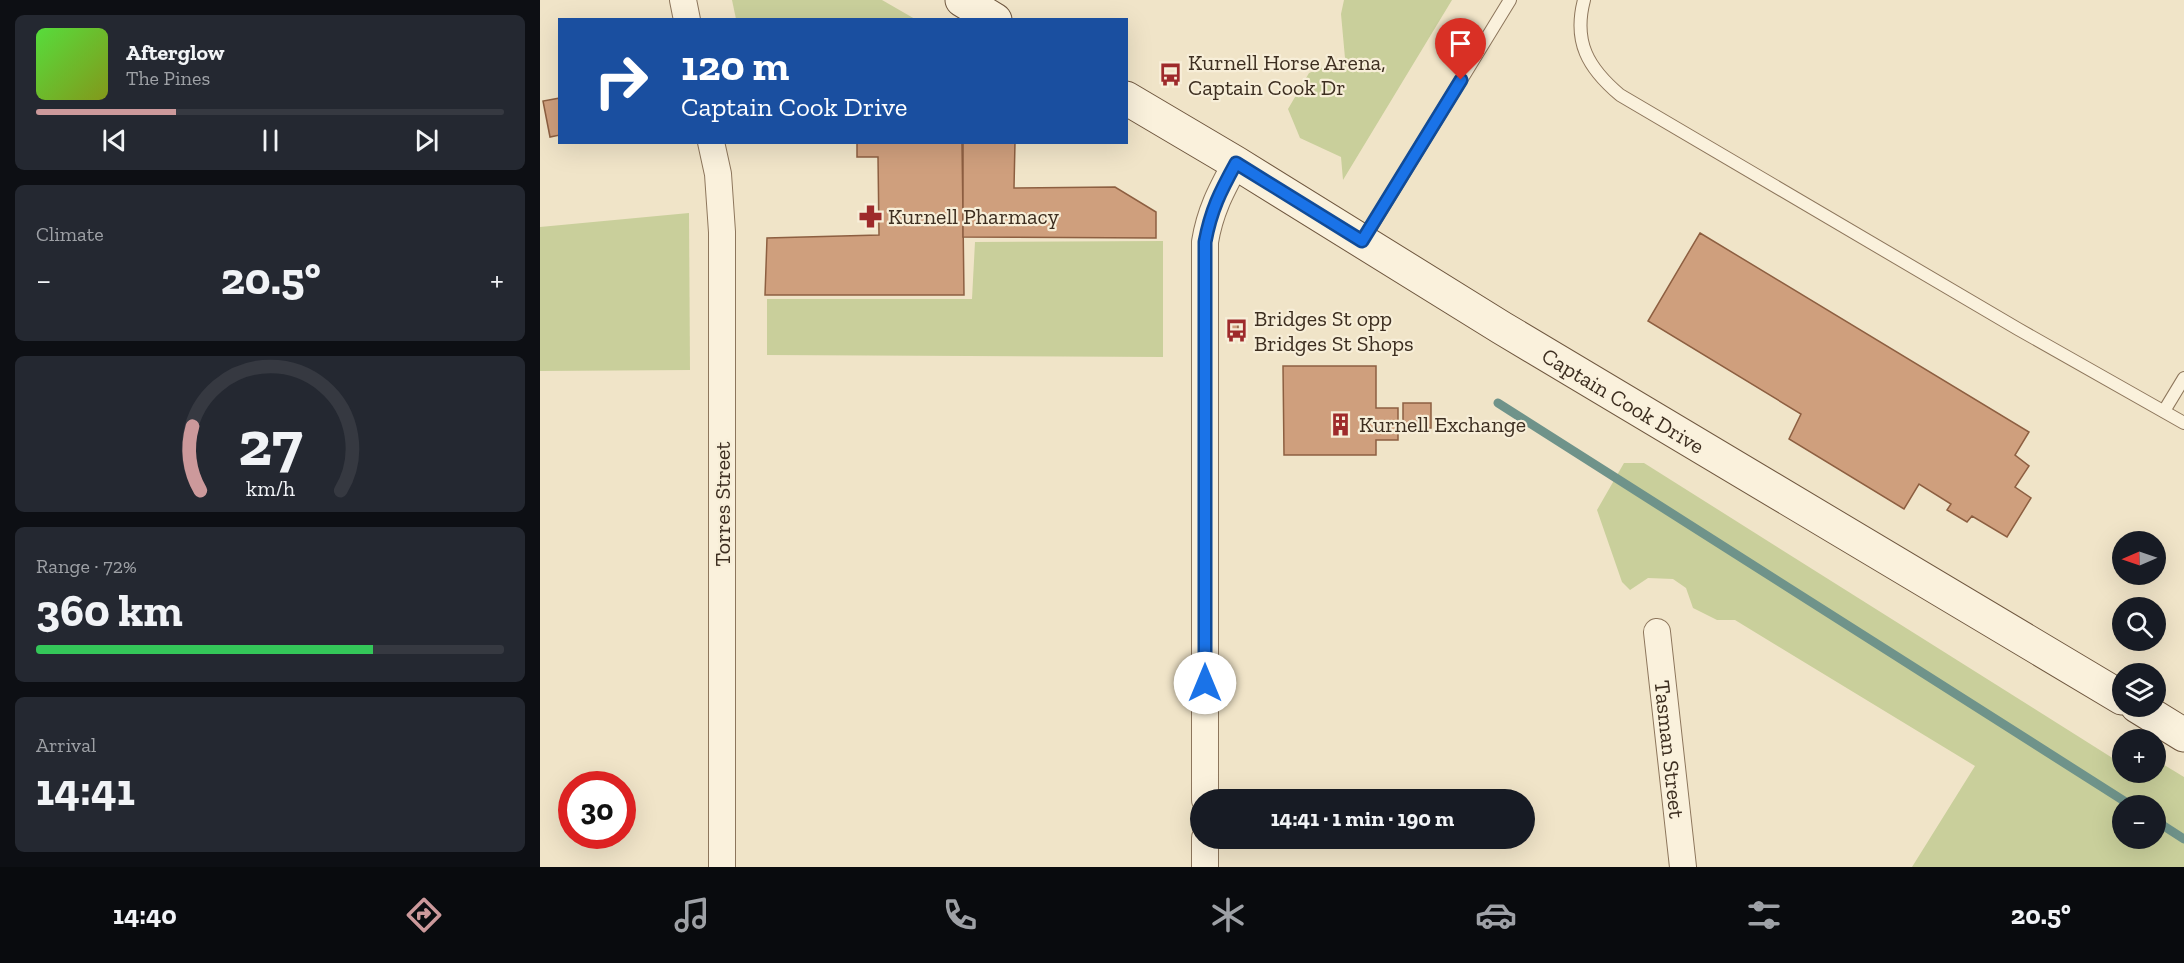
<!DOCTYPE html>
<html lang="en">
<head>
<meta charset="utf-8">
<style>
	:root { --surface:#171b24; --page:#242831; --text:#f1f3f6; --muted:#9ea1a6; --line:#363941; --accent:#cc999b }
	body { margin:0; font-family:"Zilla Slab",serif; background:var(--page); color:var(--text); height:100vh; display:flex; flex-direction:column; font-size:22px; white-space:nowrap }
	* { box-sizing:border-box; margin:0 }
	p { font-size:20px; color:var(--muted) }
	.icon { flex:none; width:33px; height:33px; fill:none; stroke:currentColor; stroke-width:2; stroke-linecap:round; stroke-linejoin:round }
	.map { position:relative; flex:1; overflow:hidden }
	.drawer { display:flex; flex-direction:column; gap:15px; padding:15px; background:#0d0f14; width:540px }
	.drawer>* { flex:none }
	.guide { position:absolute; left:18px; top:18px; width:570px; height:126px; border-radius:0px; box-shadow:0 6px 24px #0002; background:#1a4fa0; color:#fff; overflow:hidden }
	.needle { width:39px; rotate:268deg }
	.controls { position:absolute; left:1572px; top:531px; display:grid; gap:12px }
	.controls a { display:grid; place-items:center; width:54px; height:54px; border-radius:50%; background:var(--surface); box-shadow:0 6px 24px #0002; font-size:30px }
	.speed { position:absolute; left:18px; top:771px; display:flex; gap:12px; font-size:30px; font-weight:700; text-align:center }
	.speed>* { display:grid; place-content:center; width:78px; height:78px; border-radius:50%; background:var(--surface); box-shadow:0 6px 24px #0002; line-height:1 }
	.speed .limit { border:9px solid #d22; background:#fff; color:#111 }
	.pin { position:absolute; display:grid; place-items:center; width:51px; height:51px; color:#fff; margin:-62px -26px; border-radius:50% 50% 50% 0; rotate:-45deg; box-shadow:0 0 6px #0007 }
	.pin .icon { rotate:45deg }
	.me { position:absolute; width:66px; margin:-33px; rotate:0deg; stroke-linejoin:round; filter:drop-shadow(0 0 4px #0008) }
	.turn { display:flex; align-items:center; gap:21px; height:126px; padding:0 24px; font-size:27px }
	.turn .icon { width:78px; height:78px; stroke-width:2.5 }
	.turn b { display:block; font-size:42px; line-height:51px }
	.big { font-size:45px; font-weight:700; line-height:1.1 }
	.drawer .tile { flex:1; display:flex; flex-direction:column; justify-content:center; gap:9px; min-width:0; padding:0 21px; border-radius:9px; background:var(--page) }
	.drawer .dial { align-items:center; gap:0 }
	.dial svg { height:156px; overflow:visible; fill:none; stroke:var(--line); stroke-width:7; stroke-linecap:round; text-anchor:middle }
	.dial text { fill:var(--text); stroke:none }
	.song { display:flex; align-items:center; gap:18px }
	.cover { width:72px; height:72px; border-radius:9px; background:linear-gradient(135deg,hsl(110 70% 55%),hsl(70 70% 35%)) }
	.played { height:6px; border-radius:3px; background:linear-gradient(90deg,var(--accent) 30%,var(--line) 30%) }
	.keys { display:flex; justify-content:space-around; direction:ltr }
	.heat { display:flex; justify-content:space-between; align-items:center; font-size:33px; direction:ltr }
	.charge { height:9px; border-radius:4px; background:linear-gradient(90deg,#34c759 72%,var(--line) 0) }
	.trip { position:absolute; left:650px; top:789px; width:345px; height:60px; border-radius:30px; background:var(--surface); box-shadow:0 6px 24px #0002; font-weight:700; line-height:60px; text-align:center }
	.dock { display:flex; height:96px; justify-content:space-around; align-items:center; background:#090b0e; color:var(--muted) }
	.dock .icon { width:42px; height:42px }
	.dock .on { color:var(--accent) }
	.dock b { font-size:27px; color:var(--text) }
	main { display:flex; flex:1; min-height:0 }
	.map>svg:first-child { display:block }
	.green { fill:#c9cf9b; fill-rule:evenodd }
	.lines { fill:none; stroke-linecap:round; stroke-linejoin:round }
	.stream { stroke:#6f938a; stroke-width:9 }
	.building { fill:#cf9f7d; stroke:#8d5f41; stroke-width:1.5 }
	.service-casing { stroke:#8d765c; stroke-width:14 }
	.minor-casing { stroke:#8d765c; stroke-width:28 }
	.secondary-casing { stroke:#6f573f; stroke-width:35 }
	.service { stroke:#faf1dc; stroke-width:12 }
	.minor { stroke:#faf1dc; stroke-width:26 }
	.secondary { stroke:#faf1dc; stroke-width:33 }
	.route-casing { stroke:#114b97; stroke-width:15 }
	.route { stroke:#1a73e8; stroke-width:10 }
	.labels { text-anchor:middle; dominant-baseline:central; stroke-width:4.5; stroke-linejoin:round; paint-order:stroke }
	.poi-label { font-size:22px; fill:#3d2e20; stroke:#f7eed8; text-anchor:start }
	.street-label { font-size:22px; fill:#3d2e20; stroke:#f7eed8 }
</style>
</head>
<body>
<main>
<section class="drawer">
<div class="tile">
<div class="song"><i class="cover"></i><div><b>Afterglow</b><p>The Pines</p></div></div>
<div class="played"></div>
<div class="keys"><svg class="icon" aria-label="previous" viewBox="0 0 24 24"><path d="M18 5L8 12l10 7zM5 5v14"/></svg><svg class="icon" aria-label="pause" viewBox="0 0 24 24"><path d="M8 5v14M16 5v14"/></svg><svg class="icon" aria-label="next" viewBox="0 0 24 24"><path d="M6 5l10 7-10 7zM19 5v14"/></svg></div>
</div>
<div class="tile"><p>Climate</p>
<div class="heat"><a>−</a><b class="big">20.5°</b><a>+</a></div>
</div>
<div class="tile dial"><svg viewBox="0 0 100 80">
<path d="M14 69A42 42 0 1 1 86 69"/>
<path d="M14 69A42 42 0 0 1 10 36" stroke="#cc999b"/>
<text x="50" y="56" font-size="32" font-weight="700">27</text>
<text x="50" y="72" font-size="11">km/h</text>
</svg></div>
<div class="tile"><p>Range · 72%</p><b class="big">360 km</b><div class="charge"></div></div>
<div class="tile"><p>Arrival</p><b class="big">14:41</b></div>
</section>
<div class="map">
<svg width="1644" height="867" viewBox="0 0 1644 867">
	<rect width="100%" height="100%" fill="#f0e4c8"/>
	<!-- green -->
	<g class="green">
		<polygon points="192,0 342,0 375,19 196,19"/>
		<polygon points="804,0 912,0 803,180 801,157 760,138 748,109 769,73 805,58 801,14"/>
		<polygon points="149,213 150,370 0,371 0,227"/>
		<polygon points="623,241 623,357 227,355 227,299 432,299 435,242"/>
		<path d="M 1084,463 L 1104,463 L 1582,764 L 1582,772 L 1616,772 L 1616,760 L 1644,777 L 1644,867 L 1372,867 L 1435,766 L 1195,620 L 1177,620 L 1153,608 L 1146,588 L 1133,579 L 1108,578 L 1090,590 L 1082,582 L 1057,510 ZM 1582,806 L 1616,806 L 1616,838 L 1582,838 Z"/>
	</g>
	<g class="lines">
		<!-- stream -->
		<g class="stream">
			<polyline points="958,403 1592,806"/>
			<polyline points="1616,821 1644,839"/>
		</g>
	</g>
	<!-- building -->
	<g class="building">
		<polygon points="20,98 20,135 10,137 3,101"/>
		<polygon points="317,142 422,142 424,295 225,295 227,238 339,235 338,157 317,157"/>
		<polygon points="423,142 475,142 474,188 575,187 616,212 616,238 423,237"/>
		<polygon points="1160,233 1489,432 1475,455 1489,466 1475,487 1491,498 1467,537 1432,516 1427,522 1407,510 1411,504 1379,484 1364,509 1249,439 1261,414 1108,321"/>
		<rect x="690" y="321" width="8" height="17"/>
		<polygon points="743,366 836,366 836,408 858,408 858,440 836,440 836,455 744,455"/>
		<rect x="863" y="403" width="28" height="25"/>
	</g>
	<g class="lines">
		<defs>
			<g id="service">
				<path d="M 1044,0 C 1033,42 1048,68 1080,95 L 1478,329 L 1644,423"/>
				<polyline points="823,240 970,0"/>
				<polyline points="1624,411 1644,378"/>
			</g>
			<g id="minor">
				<polyline points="143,0 147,20"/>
				<polyline points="171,142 178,174 182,232 182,867"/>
				<path id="s1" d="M 1117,632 L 1143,867"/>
				<path d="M 665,800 L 665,242 C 670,211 681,191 696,163"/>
				<polyline points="665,867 665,838"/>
			</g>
			<g id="secondary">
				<polyline points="422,0 455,20"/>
				<path id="s2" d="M 586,98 L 696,163 L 962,328 L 1582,698"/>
				<polyline points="1597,706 1644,735"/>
			</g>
		</defs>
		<!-- service casing -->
		<use href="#service" class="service-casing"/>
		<!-- minor casing -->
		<use href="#minor" class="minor-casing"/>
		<!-- secondary casing -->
		<use href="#secondary" class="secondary-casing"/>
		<!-- service -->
		<use href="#service" class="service"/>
		<!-- minor -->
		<use href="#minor" class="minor"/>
		<!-- secondary -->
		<use href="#secondary" class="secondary"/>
	</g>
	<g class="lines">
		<defs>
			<path id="route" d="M 665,683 L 665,242 C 671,210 680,192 696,163 L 822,241 L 921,80"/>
		</defs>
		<!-- route casing -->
		<use href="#route" class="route-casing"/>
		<!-- route -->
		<use href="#route" class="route"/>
	</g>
	<!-- icons -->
	<defs>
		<symbol id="bus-bare" viewBox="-9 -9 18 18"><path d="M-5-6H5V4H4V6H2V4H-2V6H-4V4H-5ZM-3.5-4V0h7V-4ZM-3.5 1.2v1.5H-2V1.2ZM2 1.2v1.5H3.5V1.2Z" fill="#9e2a2b" stroke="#f7eed8" stroke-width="2.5" paint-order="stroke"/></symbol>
		<symbol id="pharmacy-bare" viewBox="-9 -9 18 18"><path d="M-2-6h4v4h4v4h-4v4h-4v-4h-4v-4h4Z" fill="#9e2a2b" stroke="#f7eed8" stroke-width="2.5" paint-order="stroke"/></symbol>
		<symbol id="building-bare" viewBox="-9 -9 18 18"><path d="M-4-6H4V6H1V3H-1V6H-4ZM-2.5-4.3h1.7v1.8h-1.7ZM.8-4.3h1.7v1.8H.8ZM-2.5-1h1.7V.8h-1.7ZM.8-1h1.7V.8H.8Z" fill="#9e2a2b" stroke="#f7eed8" stroke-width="2.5" paint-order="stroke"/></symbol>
	</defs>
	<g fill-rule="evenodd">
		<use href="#bus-bare" x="614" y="58" width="33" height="33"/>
		<use href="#pharmacy-bare" x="314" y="200" width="33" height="33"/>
		<use href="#bus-bare" x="680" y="314" width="33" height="33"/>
		<use href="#building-bare" x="784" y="408" width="33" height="33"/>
	</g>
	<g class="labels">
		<!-- poi labels -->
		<g class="poi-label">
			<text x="648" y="62">Kurnell Horse Arena,<tspan x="648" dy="25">Captain Cook Dr</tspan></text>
			<text x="348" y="216">Kurnell Pharmacy</text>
			<text x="714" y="318">Bridges St opp<tspan x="714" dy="25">Bridges St Shops</tspan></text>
			<text x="819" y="424">Kurnell Exchange</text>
		</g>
		<!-- street labels -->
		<g class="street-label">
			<text stroke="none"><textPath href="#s2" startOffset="582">Captain Cook Drive</textPath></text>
			<text transform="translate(182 504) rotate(-90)">Torres Street</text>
			<text stroke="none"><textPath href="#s1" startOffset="118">Tasman Street</textPath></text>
		</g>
	</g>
</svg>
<div class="controls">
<a><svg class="needle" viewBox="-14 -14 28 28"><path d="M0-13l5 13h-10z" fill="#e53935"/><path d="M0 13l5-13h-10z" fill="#9ea1a6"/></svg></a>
<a><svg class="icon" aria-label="search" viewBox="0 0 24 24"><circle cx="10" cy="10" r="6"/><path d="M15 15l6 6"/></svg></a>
<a><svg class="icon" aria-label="layers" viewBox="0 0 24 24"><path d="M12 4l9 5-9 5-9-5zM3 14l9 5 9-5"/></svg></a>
<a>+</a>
<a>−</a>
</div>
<div class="speed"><div class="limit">30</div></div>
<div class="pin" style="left:921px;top:80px;background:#d93025"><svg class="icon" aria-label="arrive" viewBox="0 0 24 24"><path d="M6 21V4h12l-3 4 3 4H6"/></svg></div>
<svg class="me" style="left:665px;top:683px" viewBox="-20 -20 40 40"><circle r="19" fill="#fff"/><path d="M0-13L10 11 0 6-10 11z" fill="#1a73e8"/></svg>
<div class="trip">14:41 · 1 min · 190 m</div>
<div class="guide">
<div class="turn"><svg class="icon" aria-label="right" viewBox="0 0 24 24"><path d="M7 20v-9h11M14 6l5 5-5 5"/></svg><div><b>120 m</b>Captain Cook Drive</div></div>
</div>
</div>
</main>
<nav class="dock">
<b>14:40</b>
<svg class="icon on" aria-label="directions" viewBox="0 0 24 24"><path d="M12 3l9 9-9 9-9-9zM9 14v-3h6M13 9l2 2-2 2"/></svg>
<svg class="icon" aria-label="music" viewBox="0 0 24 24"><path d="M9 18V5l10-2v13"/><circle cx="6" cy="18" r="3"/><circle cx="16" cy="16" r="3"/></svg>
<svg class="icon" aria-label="phone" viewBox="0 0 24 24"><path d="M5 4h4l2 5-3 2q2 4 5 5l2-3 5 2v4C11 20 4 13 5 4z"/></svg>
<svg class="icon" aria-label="climate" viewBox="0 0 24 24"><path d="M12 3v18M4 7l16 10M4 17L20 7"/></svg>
<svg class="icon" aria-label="car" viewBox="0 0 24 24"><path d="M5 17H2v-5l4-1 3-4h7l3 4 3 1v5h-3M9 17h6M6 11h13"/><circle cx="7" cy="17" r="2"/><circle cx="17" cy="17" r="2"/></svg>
<svg class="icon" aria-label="filters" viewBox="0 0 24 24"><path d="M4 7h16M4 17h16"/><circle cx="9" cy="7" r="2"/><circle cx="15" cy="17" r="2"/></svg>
<b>20.5°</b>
</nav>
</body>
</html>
